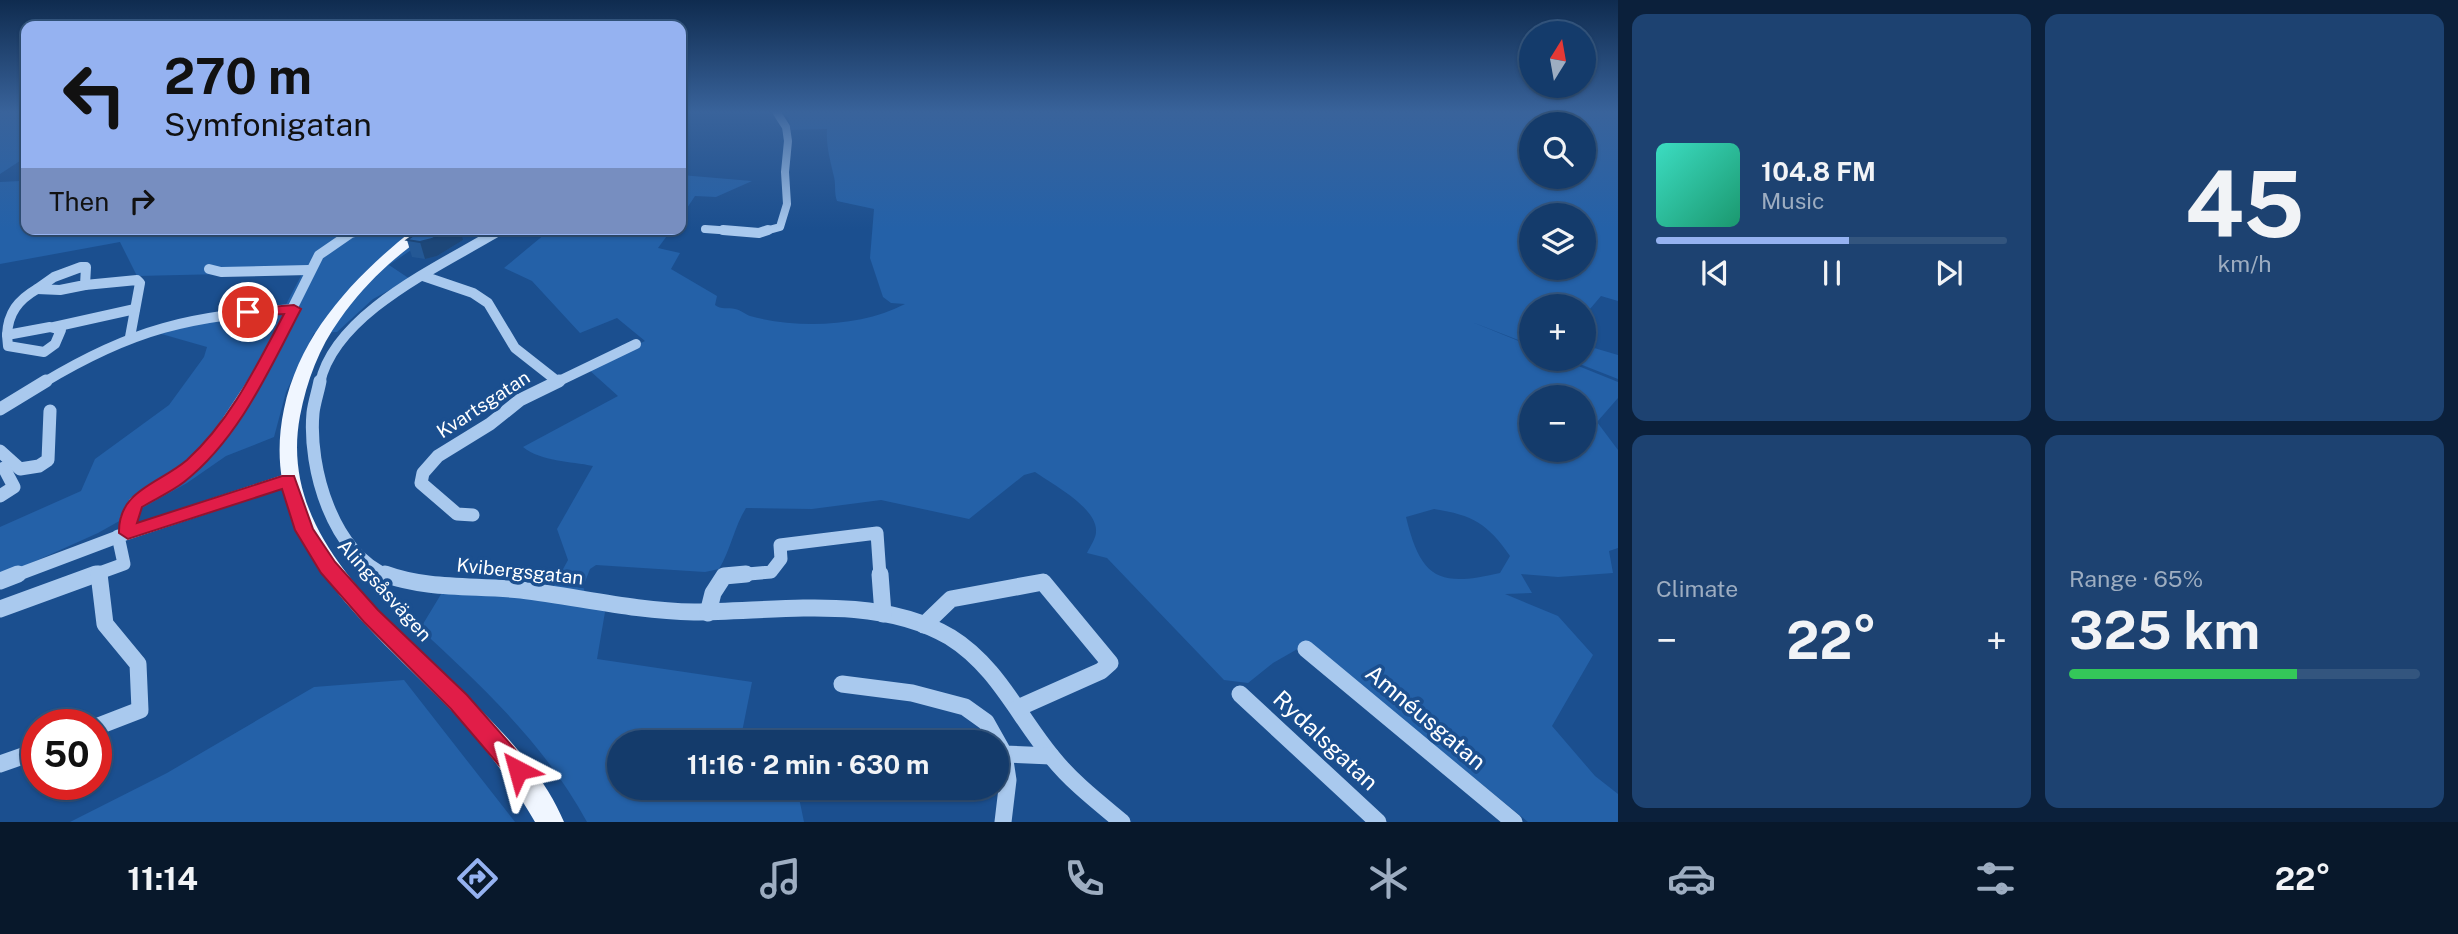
<!DOCTYPE html>
<html lang="en">
<head>
<meta charset="utf-8">
<style>
	:root { --surface:#143b6b; --page:#1d4271; --text:#f1f3f6; --muted:#9dadc1; --line:#33557e; --accent:#95b2f1 }
	body { margin:0; font-family:"Public Sans",sans-serif; background:var(--page); color:var(--text); height:100vh; display:flex; flex-direction:column; font-size:26px; white-space:nowrap }
	* { box-sizing:border-box; margin:0 }
	p { font-size:23px; color:var(--muted) }
	.icon { flex:none; width:38px; height:38px; fill:none; stroke:currentColor; stroke-width:2; stroke-linecap:round; stroke-linejoin:round }
	.map { position:relative; flex:1; overflow:hidden }
	.drawer { display:flex; flex-direction:column; gap:14px; padding:14px; background:#0b203b; width:840px }
	.drawer>* { flex:none }
	.guide { position:absolute; left:21px; top:21px; width:665px; height:214px; border-radius:14px; box-shadow:0 2px 5px #0004,0 0 0 2px var(--line); background:#95b2f1; color:#111; overflow:hidden }
	.needle { width:46px; rotate:11deg }
	.buttons { position:absolute; left:1519px; top:21px; display:grid; gap:14px }
	.buttons a { display:grid; place-items:center; width:77px; height:77px; border-radius:50%; background:var(--surface); box-shadow:0 2px 5px #0004,0 0 0 2px var(--line); font-size:35px }
	.speed { position:absolute; left:21px; top:709px; display:flex; gap:14px; font-size:35px; font-weight:700; text-align:center }
	.speed>* { display:grid; place-content:center; width:91px; height:91px; border-radius:50%; background:var(--surface); box-shadow:0 2px 5px #0004,0 0 0 2px var(--line); line-height:1 }
	.speed .limit { border:10px solid #d22; background:#fff; color:#111 }
	.pin { position:absolute; display:grid; place-items:center; width:60px; height:60px; color:#fff; margin:-30px; border:4px solid #fff; border-radius:50%; box-shadow:0 2px 7px #0007 }
	.me { position:absolute; width:77px; margin:-38px; rotate:321deg; stroke-linejoin:round; filter:drop-shadow(0 0 5px #0008) }
	.turn { display:flex; align-items:center; gap:24px; height:147px; padding:0 28px; font-size:32px }
	.turn .icon { width:91px; height:91px; stroke-width:2.5 }
	.turn b { display:block; font-size:49px; line-height:60px }
	.then { display:flex; align-items:center; height:66px; padding:0 28px; background:#0003; gap:14px; font-size:26px }
	.big { font-size:52px; font-weight:700; line-height:1.1 }
	.drawer .tile { flex:1; display:flex; flex-direction:column; justify-content:center; gap:10px; min-width:0; padding:0 24px; border-radius:14px; background:var(--page) }
	.drawer .dial { align-items:center; gap:0 }
	.dial b { font-size:91px; line-height:1 }
	.song { display:flex; align-items:center; gap:21px }
	.cover { width:84px; height:84px; border-radius:10px; background:linear-gradient(135deg,hsl(170 70% 55%),hsl(160 70% 35%)) }
	.played { height:7px; border-radius:4px; background:linear-gradient(90deg,var(--accent) 55%,var(--line) 55%) }
	.keys { display:flex; justify-content:space-around; direction:ltr }
	.heat { display:flex; justify-content:space-between; align-items:center; font-size:38px; direction:ltr }
	.charge { height:10px; border-radius:5px; background:linear-gradient(90deg,#34c759 65%,var(--line) 0) }
	.drawer .tiles { flex:1; display:grid; gap:14px; grid-template-columns:repeat(2,1fr) }
	.trip { position:absolute; left:607px; top:730px; width:402px; height:70px; border-radius:35px; background:var(--surface); box-shadow:0 2px 5px #0004,0 0 0 2px var(--line); font-weight:700; line-height:70px; text-align:center }
	.tab-bar { display:flex; height:112px; justify-content:space-around; align-items:center; background:#08182b; color:var(--muted) }
	.tab-bar .icon { width:49px; height:49px }
	.tab-bar .on { color:var(--accent) }
	.tab-bar b { font-size:32px; color:var(--text) }
	main { display:flex; flex:1; min-height:0 }
	.map>svg:first-child { display:block }
	.green { fill:#2461a8; fill-rule:evenodd }
	.lines { fill:none; stroke-linecap:round; stroke-linejoin:round }
	.minor-far3 { stroke:#a9c9ee; stroke-width:8 }
	.minor-far2 { stroke:#a9c9ee; stroke-width:10 }
	.minor-far1 { stroke:#a9c9ee; stroke-width:13 }
	.minor { stroke:#a9c9ee; stroke-width:17 }
	.major { fill:#f0f6ff; fill-rule:evenodd }
	.wall { fill:#245895 }
	.shaded-wall { fill:#1d4779 }
	.building { fill:#2a66ad; stroke:#1d4779; stroke-width:2 }
	.route { fill:#e11d48; stroke:#92132f; stroke-width:2 }
	.labels { text-anchor:middle; dominant-baseline:central; stroke-width:7; stroke-linejoin:round; paint-order:stroke }
	.street-label { font-size:19px; fill:#fff; stroke:#1b4f8f }
	.near-street-label { font-size:23px; fill:#fff; stroke:#1b4f8f }
</style>
</head>
<body>
<main>
<div class="map">
<svg width="1618" height="822" viewBox="0 0 1618 822">
	<rect width="100%" height="100%" fill="#1b4f8f"/>
	<!-- green -->
	<g class="green">
		<polygon points="0,113 26,113 26,157 0,174"/>
		<path d="M 782,113 L 1618,113 L 1618,301 L 1601,296 L 1584,316 L 1584,306 L 1531,306 L 1531,345 L 1472,322 L 1531,346 L 1531,359 L 1561,359 L 1618,382 L 1618,398 L 1597,422 L 1618,450 L 1618,548 L 1609,551 L 1613,573 L 1558,577 L 1521,574 L 1532,593 L 1505,594 L 1558,616 L 1593,655 L 1552,726 L 1595,776 L 1618,794 L 1618,822 L 1528,822 L 1308,643 L 1273,663 L 1248,683 L 1224,680 L 1107,558 L 1087,553 C 1090,547 1096,538 1096,532 C 1098,508 1052,484 1035,472 L 1024,475 L 969,519 L 881,500 L 812,509 L 746,508 C 734,527 731,549 719,569 L 705,572 L 596,565 L 590,569 L 583,587 L 587,596 L 605,612 L 597,659 L 752,682 L 741,737 L 748,742 L 620,742 L 620,788 L 797,788 L 804,822 L 587,822 C 545,745 484,688 420,629 L 446,586 L 549,595 L 568,560 L 557,529 L 593,466 C 570,461 542,462 523,447 L 618,396 L 588,369 L 645,341 L 617,318 L 580,333 L 532,281 L 504,268 L 551,229 L 672,229 L 658,248 L 680,253 L 671,269 L 717,296 L 715,305 C 721,310 728,307 735,309 C 741,310 745,314 750,316 C 797,329 861,327 905,304 L 891,303 L 883,297 L 870,258 L 874,209 L 837,201 C 834,193 836,185 834,177 C 830,159 826,147 827,129 L 791,130 L 788,118 ZM 1531,124 L 1584,124 L 1584,177 L 1531,177 ZM 1531,215 L 1584,215 L 1584,268 L 1531,268 ZM 1531,397 L 1584,397 L 1584,450 L 1531,450 ZM 1434,509 C 1473,515 1488,524 1510,556 L 1500,573 C 1440,587 1421,580 1406,517 Z"/>
		<polygon points="681,175 752,181 716,197 695,196 681,217"/>
		<polygon points="20,181 26,183 26,229 442,229 389,265 410,279 373,299 337,332 314,333 286,392 274,437 226,456 187,483 98,533 0,577 0,527 81,491 95,459 169,405 204,357 207,347 158,333 225,319 281,314 303,272 137,276 120,242 0,264 0,182"/>
		<polygon points="1584,345 1618,355 1618,379 1567,359 1584,359"/>
		<polygon points="404,680 515,822 70,822 167,773 314,687"/>
	</g>
	<g class="lines">
		<!-- minor-far3 -->
		<g class="minor-far3">
			<polyline points="681,120 684,129 681,137"/>
			<polyline points="705,229 747,232"/>
			<polyline points="355,232 367,229"/>
			<polyline points="497,232 502,229"/>
			<polyline points="762,232 780,227 787,204 785,172 788,141 786,127 777,113"/>
		</g>
		<!-- minor-far2 -->
		<g class="minor-far2">
			<polyline points="723,230 759,233 768,230"/>
			<polygon points="81,267 86,267 85,285 60,290 37,289 54,277"/>
			<polyline points="209,269 221,272 309,270"/>
			<polyline points="423,276 473,293 488,303 515,348 557,381"/>
			<polyline points="85,285 137,280 140,283 130,337"/>
			<polygon points="50,327 61,330 55,344 44,352 8,346 7,335"/>
			<polyline points="54,327 135,309"/>
			<path d="M 7,335 C 8,313 18,300 37,289"/>
			<path d="M 43,383 C 134,328 190,316 294,309"/>
			<polyline points="255,383 319,255 351,233 362,230"/>
			<path d="M 320,383 C 335,312 443,265 500,230"/>
			<polyline points="555,383 636,344"/>
		</g>
		<!-- minor-far1 -->
		<g class="minor-far1">
			<path d="M 320,381 C 318,392 314,403 313,413 C 308,468 333,555 389,576"/>
			<polyline points="0,409 46,381"/>
			<polyline points="0,451 20,469 39,466 48,460 50,411"/>
			<polyline points="0,496 14,487 4,468"/>
			<polyline points="473,515 457,514 421,483 423,473 438,456 490,424 520,400 559,381"/>
			<polyline points="128,533 127,518 135,503 193,466 212,446 255,381"/>
			<polyline points="99,573 99,576"/>
			<polyline points="14,576 128,533 288,480"/>
			<polyline points="91,576 124,564 118,536"/>
			<polyline points="725,576 771,572 781,559 780,545 877,533 880,576"/>
		</g>
		<!-- minor -->
		<g class="minor">
			<path d="M 385,574 C 428,590 476,585 521,590 C 579,597 635,611 694,612 C 776,612 875,593 950,637 C 997,666 1018,716 1052,757 C 1072,782 1098,802 1122,822"/>
			<polyline points="880,574 883,614"/>
			<polyline points="0,581 18,574"/>
			<polyline points="0,609 96,574"/>
			<polyline points="708,613 713,593 724,576 746,574"/>
			<polyline points="924,625 951,599 1043,582 1110,663 1101,671 1018,708"/>
			<polyline points="1306,649 1514,822"/>
			<polyline points="842,684 912,693 965,707 986,722 1004,754 1051,756"/>
			<polyline points="1240,694 1378,822"/>
			<polyline points="96,727 140,710 138,664 105,624 99,574"/>
			<polyline points="0,764 37,751"/>
			<polyline points="1003,822 1008,780 1004,754"/>
		</g>
		<!-- major -->
		<path class="major" d="M 414,229 L 429,229 C 418,242 402,252 389,264 C 371,280 354,299 340,319 C 319,348 307,380 300,416 C 268,587 504,679 564,822 L 535,822 C 511,781 482,742 449,708 C 367,624 256,541 284,409 C 300,333 355,276 414,229 Z"/>
	</g>
	<!-- wall -->
	<polygon class="wall" points="407,240 463,240 437,256 425,259 412,257"/>
	<!-- shaded-wall -->
	<polygon class="shaded-wall" points="449,229 460,229 463,240 437,256 425,259 420,242"/>
	<!-- building -->
	<polygon class="building" points="422,229 449,229 432,239 420,242 407,240"/>
	<!-- sky -->
	<linearGradient id="sky" x2="0" y2="1"><stop stop-color="#0f2b4f"/><stop offset="0.49" stop-color="#39639b"/><stop offset="1" stop-color="#39639b" stop-opacity="0"/></linearGradient>
	<rect width="1618" height="229" fill="url(#sky)"/>
	<!-- route -->
	<path class="route" d="M 294,305 L 301,309 C 269,370 239,439 184,482 C 171,492 155,499 142,507 L 137,523 L 282,476 L 294,476 L 313,529 L 335,562 L 378,610 L 467,695 L 526,762 L 530,770 L 526,778 L 518,781 L 510,778 L 451,709 L 364,622 L 321,573 L 295,530 L 282,489 L 128,539 L 119,533 C 118,490 159,484 187,460 C 231,420 257,365 284,314 L 248,316 L 241,312 L 243,309 Z"/>
	<g class="labels">
		<!-- street labels -->
		<g class="street-label">
			<text transform="translate(483 404) rotate(-33)">Kvartsgatan</text>
			<text transform="translate(520 571) rotate(6)">Kvibergsgatan</text>
			<text transform="translate(385 590) rotate(48)">Alingsåsvägen</text>
		</g>
		<!-- near-street labels -->
		<g class="near-street-label">
			<text transform="translate(1426 717) rotate(40)">Amnéusgatan</text>
			<text transform="translate(1326 740) rotate(43)">Rydalsgatan</text>
		</g>
	</g>
</svg>
<div class="buttons">
<a><svg class="needle" viewBox="-14 -14 28 28"><path d="M0-13l5 13h-10z" fill="#e53935"/><path d="M0 13l5-13h-10z" fill="#9dadc1"/></svg></a>
<a><svg class="icon" aria-label="search" viewBox="0 0 24 24"><circle cx="10" cy="10" r="6"/><path d="M15 15l6 6"/></svg></a>
<a><svg class="icon" aria-label="layers" viewBox="0 0 24 24"><path d="M12 4l9 5-9 5-9-5zM3 14l9 5 9-5"/></svg></a>
<a>+</a>
<a>−</a>
</div>
<div class="speed"><div class="limit">50</div></div>
<div class="pin" style="left:248px;top:312px;background:#d93025"><svg class="icon" aria-label="arrive" viewBox="0 0 24 24"><path d="M6 21V4h12l-3 4 3 4H6"/></svg></div>
<svg class="me" style="left:518px;top:770px" viewBox="-20 -20 40 40"><path d="M0-17L14 15 0 8-14 15z" fill="#e11d48" stroke="#fff" stroke-width="4"/></svg>
<div class="trip">11:16 · 2 min · 630 m</div>
<div class="guide">
<div class="turn"><svg class="icon" aria-label="left" viewBox="0 0 24 24"><path d="M17 20v-9H6M10 6l-5 5 5 5"/></svg><div><b>270 m</b>Symfonigatan</div></div>
<div class="then">Then<svg class="icon" aria-label="right" viewBox="0 0 24 24"><path d="M7 20v-9h11M14 6l5 5-5 5"/></svg></div>
</div>
</div>
<section class="drawer">
<div class="tiles">
<div class="tile">
<div class="song"><i class="cover"></i><div><b>104.8 FM</b><p>Music</p></div></div>
<div class="played"></div>
<div class="keys"><svg class="icon" aria-label="previous" viewBox="0 0 24 24"><path d="M18 5L8 12l10 7zM5 5v14"/></svg><svg class="icon" aria-label="pause" viewBox="0 0 24 24"><path d="M8 5v14M16 5v14"/></svg><svg class="icon" aria-label="next" viewBox="0 0 24 24"><path d="M6 5l10 7-10 7zM19 5v14"/></svg></div>
</div>
<div class="tile dial"><b>45</b><p>km/h</p></div>
<div class="tile"><p>Climate</p>
<div class="heat"><a>−</a><b class="big">22°</b><a>+</a></div>
</div>
<div class="tile"><p>Range · 65%</p><b class="big">325 km</b><div class="charge"></div></div>
</div>
</section>
</main>
<nav class="tab-bar">
<b>11:14</b>
<svg class="icon on" aria-label="directions" viewBox="0 0 24 24"><path d="M12 3l9 9-9 9-9-9zM9 14v-3h6M13 9l2 2-2 2"/></svg>
<svg class="icon" aria-label="music" viewBox="0 0 24 24"><path d="M9 18V5l10-2v13"/><circle cx="6" cy="18" r="3"/><circle cx="16" cy="16" r="3"/></svg>
<svg class="icon" aria-label="phone" viewBox="0 0 24 24"><path d="M5 4h4l2 5-3 2q2 4 5 5l2-3 5 2v4C11 20 4 13 5 4z"/></svg>
<svg class="icon" aria-label="climate" viewBox="0 0 24 24"><path d="M12 3v18M4 7l16 10M4 17L20 7"/></svg>
<svg class="icon" aria-label="car" viewBox="0 0 24 24"><path d="M5 17H2v-5l4-1 3-4h7l3 4 3 1v5h-3M9 17h6M6 11h13"/><circle cx="7" cy="17" r="2"/><circle cx="17" cy="17" r="2"/></svg>
<svg class="icon" aria-label="filters" viewBox="0 0 24 24"><path d="M4 7h16M4 17h16"/><circle cx="9" cy="7" r="2"/><circle cx="15" cy="17" r="2"/></svg>
<b>22°</b>
</nav>
</body>
</html>
